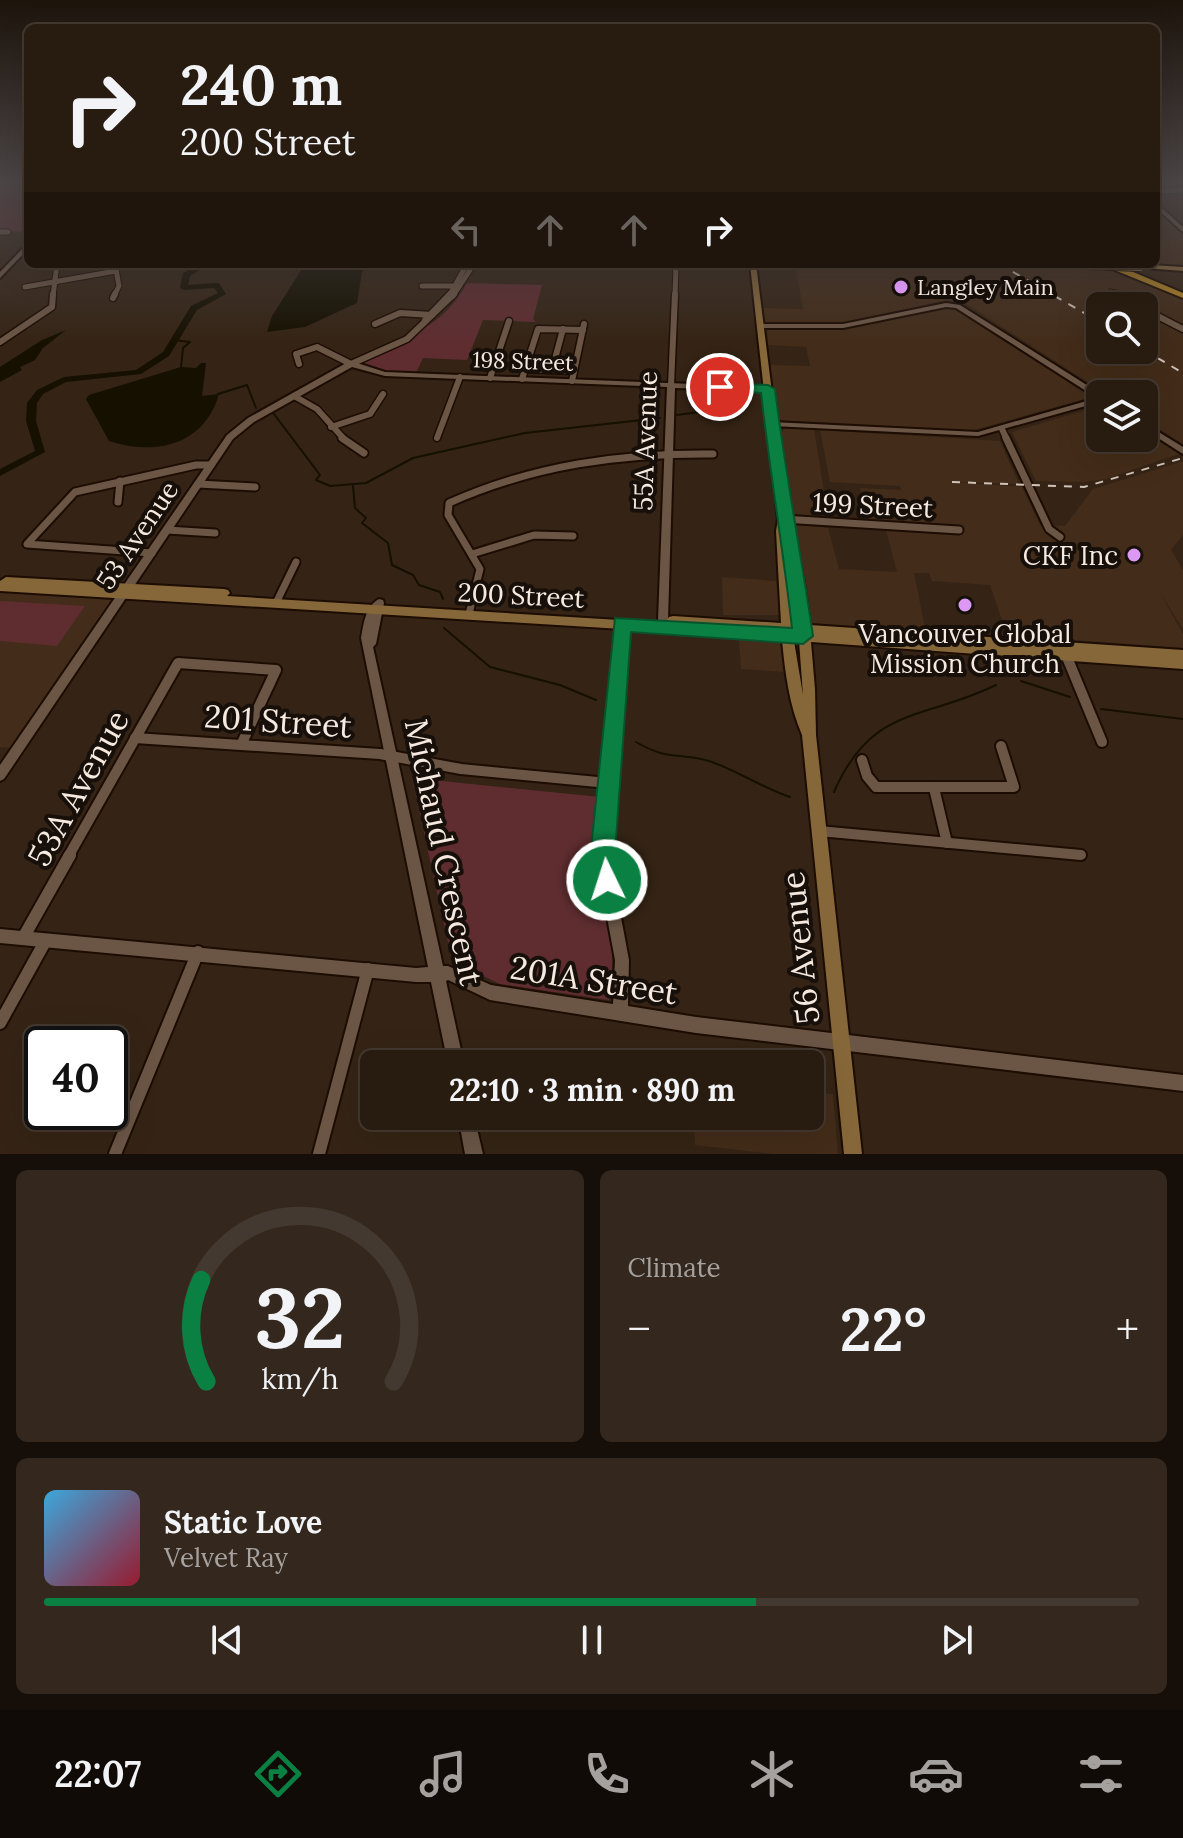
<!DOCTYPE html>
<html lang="en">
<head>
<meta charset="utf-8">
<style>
	:root { --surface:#281b10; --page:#34281e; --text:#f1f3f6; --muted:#a5a19f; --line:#443930; --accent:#0b8043 }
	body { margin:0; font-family:Lora,serif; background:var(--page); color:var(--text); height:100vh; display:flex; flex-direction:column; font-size:30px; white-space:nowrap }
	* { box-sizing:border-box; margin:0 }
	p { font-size:26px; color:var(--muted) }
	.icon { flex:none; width:44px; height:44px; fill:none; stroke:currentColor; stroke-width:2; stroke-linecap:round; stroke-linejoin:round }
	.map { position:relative; height:1154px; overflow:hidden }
	.details { display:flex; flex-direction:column; gap:16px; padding:16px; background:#160f09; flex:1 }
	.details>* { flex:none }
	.banner { position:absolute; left:24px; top:24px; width:1136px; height:244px; border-radius:12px; box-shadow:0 8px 32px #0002,0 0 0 2px var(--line); background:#281b10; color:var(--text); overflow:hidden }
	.controls { position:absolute; left:1086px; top:292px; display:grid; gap:16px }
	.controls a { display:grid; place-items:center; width:72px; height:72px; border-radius:12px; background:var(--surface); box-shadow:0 8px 32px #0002,0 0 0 2px var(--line); font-size:40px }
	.speed { position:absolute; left:24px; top:1026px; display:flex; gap:16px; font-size:40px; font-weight:700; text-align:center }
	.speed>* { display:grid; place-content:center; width:104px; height:104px; border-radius:50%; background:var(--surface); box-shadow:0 8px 32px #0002,0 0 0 2px var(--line); line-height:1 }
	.speed .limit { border:4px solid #111; border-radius:12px; background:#fff; color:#111 }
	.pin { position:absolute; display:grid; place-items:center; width:68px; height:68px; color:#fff; margin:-34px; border:4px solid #fff; border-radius:50%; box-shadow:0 2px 8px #0007 }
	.me { position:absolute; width:88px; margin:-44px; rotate:356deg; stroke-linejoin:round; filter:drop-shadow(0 0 6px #0008) }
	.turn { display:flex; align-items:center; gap:28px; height:168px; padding:0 24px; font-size:36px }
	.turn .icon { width:104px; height:104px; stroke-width:2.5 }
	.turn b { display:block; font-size:56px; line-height:68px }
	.lanes { display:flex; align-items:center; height:76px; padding:0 24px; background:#0003; justify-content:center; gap:40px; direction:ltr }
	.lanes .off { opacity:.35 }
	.big { font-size:60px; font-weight:700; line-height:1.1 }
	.details .card { flex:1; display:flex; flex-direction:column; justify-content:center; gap:12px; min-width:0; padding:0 28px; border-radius:12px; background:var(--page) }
	.details .dial { align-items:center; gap:0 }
	.dial svg { height:208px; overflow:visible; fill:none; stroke:var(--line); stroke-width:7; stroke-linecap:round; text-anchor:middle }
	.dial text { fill:var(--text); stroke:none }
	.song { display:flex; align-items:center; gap:24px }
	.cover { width:96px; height:96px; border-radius:12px; background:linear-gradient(135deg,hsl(200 70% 55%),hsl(350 70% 35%)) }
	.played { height:8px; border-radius:4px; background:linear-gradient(90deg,var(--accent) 65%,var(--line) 65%) }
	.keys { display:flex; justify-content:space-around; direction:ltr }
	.heat { display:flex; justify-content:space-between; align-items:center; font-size:44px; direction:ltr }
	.details .tiles { flex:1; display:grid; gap:16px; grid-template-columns:1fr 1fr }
	.card:last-child { grid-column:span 2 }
	.trip { position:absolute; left:360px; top:1050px; width:464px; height:80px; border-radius:12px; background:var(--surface); box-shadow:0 8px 32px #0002,0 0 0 2px var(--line); font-weight:700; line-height:80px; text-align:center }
	.tab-bar { display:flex; height:128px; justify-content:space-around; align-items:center; background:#100b06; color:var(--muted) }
	.tab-bar .icon { width:56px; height:56px }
	.tab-bar .active { color:var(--accent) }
	.tab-bar b { font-size:36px; color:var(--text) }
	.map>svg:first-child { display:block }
	.built { fill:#432c19 }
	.green { fill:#5f2d30 }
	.water { fill:#151000 }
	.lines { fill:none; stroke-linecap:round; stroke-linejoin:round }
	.stream { stroke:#151000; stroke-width:2 }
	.river { fill:#151000; fill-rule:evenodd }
	.minor-far4-casing { stroke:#1c0c02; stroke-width:7 }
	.minor-far3-casing { stroke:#1c0c02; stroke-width:9 }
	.minor-far2-casing { stroke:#1c0c02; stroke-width:11 }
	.minor-far1-casing { stroke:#1c0c02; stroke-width:14 }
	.minor-casing { stroke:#1c0c02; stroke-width:16 }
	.tertiary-casing { stroke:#1c0c02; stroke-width:4 }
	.secondary-casing { stroke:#1c0c02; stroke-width:4 }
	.trunk-casing { stroke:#1c0c02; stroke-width:4 }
	.minor-far4 { stroke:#6b5646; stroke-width:5 }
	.minor-far3 { stroke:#6b5646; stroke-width:6 }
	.minor-far2 { stroke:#6b5646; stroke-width:7 }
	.minor-far1 { stroke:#6b5646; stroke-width:10 }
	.minor { stroke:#6b5646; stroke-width:12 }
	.tertiary { fill:#6b5646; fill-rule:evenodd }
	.secondary { fill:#866739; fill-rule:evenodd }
	.trunk { fill:#b28324; fill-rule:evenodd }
	.rail { stroke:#cfc2b8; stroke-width:2; stroke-dasharray:8 8; stroke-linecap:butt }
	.secondary-bridge-casing { stroke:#1c0c02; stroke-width:8; stroke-linecap:butt }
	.secondary-bridge { stroke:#866739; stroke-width:6 }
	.route { fill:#0b8043; stroke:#07532c; stroke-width:2 }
	.poi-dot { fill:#dc99f4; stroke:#170f09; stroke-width:3 }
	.labels { text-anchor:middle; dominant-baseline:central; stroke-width:8; stroke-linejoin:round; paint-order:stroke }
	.far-poi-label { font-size:22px; fill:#f5e9e0; stroke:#170f09; text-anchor:start }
	.far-street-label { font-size:22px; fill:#f5e9e0; stroke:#170f09 }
	.street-label { font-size:26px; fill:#f5e9e0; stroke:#170f09 }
	.poi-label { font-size:26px; fill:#f5e9e0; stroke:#170f09; text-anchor:end }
	.near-street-label { font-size:32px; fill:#f5e9e0; stroke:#170f09 }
</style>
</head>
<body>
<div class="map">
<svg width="1183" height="1154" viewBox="0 0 1183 1154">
	<rect width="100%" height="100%" fill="#352415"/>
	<!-- built -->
	<g class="built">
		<polygon points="1156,208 1183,234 1183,267 1133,264 1156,264"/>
		<polygon points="795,264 972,264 1115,269 1183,298 1183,326 1113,291 1108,292 1133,306 1100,306 1100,350 1144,350 1144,311 1183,331 1183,444 1144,419 1144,394 1106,394 965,303 946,300 842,324 766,323 763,308 803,309"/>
		<polygon points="953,306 1092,397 971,431 777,420 770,365 810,366 806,347 768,345 767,329 863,326"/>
		<polygon points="1100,406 1100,438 1144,438 1144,430 1179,454 1106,479 1084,482 1036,481 1012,432"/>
		<polygon points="786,428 814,429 828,516 800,517 790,511 779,434"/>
		<polygon points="820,430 1000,441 1019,484 950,482 1022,487 1040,525 1065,526 1093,489 1183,461 1183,535 1171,550 1183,570 1183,629 1160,593 1183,634 1183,648 1007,635 990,585 932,581 929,573 914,573 926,633 813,623 807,618 793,528 801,524 828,528 839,569 897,572 885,526 869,525 860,488 901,490 900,486 830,482"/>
		<polygon points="722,577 776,581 780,615 723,615"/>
		<polygon points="0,590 111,597 112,600 11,748 0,747"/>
		<polygon points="739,640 780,643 784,672 741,669"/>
		<polygon points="810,1092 833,1094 838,1154 773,1154 695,1145 694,1116 810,1116"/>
	</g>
	<!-- green -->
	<g class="green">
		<polygon points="0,182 28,182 28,232 0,231"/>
		<path d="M 467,283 L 542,285 L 533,319 L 536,322 L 483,320 L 467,360 L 423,358 L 416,373 L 382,371 L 360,365 C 397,332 437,338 467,283 Z"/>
		<polygon points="0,601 85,606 57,646 0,641"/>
		<polygon points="412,778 600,797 596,837 598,881 612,946 612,993 609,1000 500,984 452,961"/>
	</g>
	<!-- water -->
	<g class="water">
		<polygon points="305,264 367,264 362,272 357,303 305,327 267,332 272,316"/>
		<polygon points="66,330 43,348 35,360 20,367 22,370 0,382 0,367 42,340"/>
		<path d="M 201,363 L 206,363 L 202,396 L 219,394 C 204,446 155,456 109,441 L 86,399 L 89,395 L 181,367 L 196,368 Z"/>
	</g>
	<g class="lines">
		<!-- stream -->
		<g class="stream">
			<polyline points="173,340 190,342 183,348 181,367"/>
			<polyline points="218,394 247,385 256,408"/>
			<polyline points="274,414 320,475 316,480 330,486 366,483 413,458 525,433 660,418"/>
			<polyline points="677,415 749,405"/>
			<polyline points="353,486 355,508 366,518 362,523 388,543 392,565 413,575 419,585 440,592 443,599"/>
			<polyline points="444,628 490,667 560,685 596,700"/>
			<polyline points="1021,681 1070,697"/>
			<polyline points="1101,709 1183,719"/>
			<path d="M 636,742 C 668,761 678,752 709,761 C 732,768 763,788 790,797"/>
			<path d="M 834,792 C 872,705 922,721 996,685"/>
		</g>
		<!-- river -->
		<polygon class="river" points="200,264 209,264 190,276 188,285 216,283 219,283 226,294 197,310 169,356 141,374 66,382 43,394 37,403 36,421 45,452 0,476 0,469 35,451 26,421 27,403 37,390 64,377 136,370 163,352 191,306 218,293 214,288 184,290 180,288 183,273"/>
		<defs>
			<g id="minor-far4">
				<polyline points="1156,191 1183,190"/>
				<polyline points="0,232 8,232"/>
				<polyline points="422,286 458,286"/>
				<polyline points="25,287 116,271"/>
				<polyline points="1111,292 1119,296"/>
				<polyline points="53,296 57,264"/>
				<polyline points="114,296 119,286 115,264"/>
				<polyline points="449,296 467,264"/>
				<polyline points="453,296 474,264"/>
				<polyline points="675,296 676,264"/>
			</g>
			<g id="minor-far3">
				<polyline points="1116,294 1138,306"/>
				<polyline points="113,298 115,294"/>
				<polyline points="1144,309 1183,329"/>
				<polyline points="425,320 450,294"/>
				<polyline points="375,324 400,313 432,315"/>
				<polyline points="0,342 52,307 53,294"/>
				<polyline points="299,364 296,354 317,347 351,364"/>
				<polyline points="351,364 407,339 454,294"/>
				<polyline points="525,369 574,371"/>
				<polyline points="552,370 563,329"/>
				<polyline points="490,378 509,321"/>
				<polyline points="522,379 538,329 583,330"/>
				<polyline points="572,381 584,324"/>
				<polyline points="671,385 675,294"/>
				<polyline points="294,396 317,409 345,440"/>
				<polyline points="331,427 370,414 383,394"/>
				<polyline points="1002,429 1007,440"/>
				<polyline points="437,438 460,377"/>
			</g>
			<g id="minor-far2">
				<polyline points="342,438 364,453"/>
				<polyline points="1006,438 1049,529 1060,537"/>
				<polyline points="198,484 255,487"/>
				<polyline points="118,502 120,481"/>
				<polyline points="783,519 959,530"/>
				<polyline points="167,530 215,533"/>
				<polyline points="152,553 27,544 75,492 196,465 211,465"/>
				<polyline points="472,554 534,535 573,536"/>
				<polyline points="276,603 296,562"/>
				<path d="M 469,614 L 480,569 L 448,515 L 449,503 C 534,465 621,453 713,454"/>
			</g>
			<g id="minor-far1">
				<polyline points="1064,650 1102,742"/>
				<polyline points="135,738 380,754 461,769 608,783"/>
				<polyline points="862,760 867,776 876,787 1014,787 1001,746"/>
				<polyline points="934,788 947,843"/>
				<polyline points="819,831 1081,855"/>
				<polyline points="68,857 178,663 276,670 241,745"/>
			</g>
			<g id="minor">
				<polyline points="23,938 70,855"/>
				<polyline points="0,1023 46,940"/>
				<polyline points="115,1154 198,952"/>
				<polyline points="319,1154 368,969"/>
			</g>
			<g id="tertiary">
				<polygon points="1156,203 1183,227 1183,232 1156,208"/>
				<polygon points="28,243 28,249 0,278 0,272"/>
				<polygon points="946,303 960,305 1101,394 1100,402 978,436 772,426 768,424 772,422 978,432 1097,398 956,308 946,307 843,328 760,328 757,326 760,324 843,324"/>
				<polygon points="348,362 354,362 385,372 768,387 772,389 768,391 675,388 668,620 667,623 659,623 658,620 667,387 385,376 352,367 254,422 233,439 4,779 0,781 0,765 227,435 248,418"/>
				<polygon points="1144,423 1183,447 1183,454 1144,429"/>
				<path d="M 379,599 L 383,600 L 384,603 L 376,644 L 373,647 L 443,966 L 448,966 L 491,985 L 613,1004 L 615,960 L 600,880 L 597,839 L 617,624 L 618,621 L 626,621 L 627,624 L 611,839 L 614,880 L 629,960 L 628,1006 L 696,1017 L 1183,1075 L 1183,1091 L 696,1033 L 490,1000 L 448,980 L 446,981 L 464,1064 L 448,1064 L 431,982 L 416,982 L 0,943 L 0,929 L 416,968 L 428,967 L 361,638 C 364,623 365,607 379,599 Z"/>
				<polygon points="458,1116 474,1116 483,1154 465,1154"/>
			</g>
			<g id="secondary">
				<path d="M 750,264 L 756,264 L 788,521 C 801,554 805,590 810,625 L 1183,650 L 1183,669 L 811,642 L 815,689 L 816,735 L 862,1154 L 844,1154 L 802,735 C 789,705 785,672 782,640 L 622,629 L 0,591 L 0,581 L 6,577 L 224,589 L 228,590 L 230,593 L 227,596 L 669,623 L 667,620 L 669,617 L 673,616 L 781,623 L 776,531 L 778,519 ZM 788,556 L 798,624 L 792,624 ZM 794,641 L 799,641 L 803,695 Z"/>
				<polygon points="1135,264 1183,267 1183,271 1133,267 1132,266"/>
			</g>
			<polygon id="trunk" points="1107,264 1114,264 1183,293 1183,298 1107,267"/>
		</defs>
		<!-- minor-far4 casing -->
		<use href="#minor-far4" class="minor-far4-casing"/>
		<!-- minor-far3 casing -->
		<use href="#minor-far3" class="minor-far3-casing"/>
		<!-- minor-far2 casing -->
		<use href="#minor-far2" class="minor-far2-casing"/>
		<!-- minor-far1 casing -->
		<use href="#minor-far1" class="minor-far1-casing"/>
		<!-- minor casing -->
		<use href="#minor" class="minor-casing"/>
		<!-- tertiary casing -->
		<use href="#tertiary" class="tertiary-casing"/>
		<!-- secondary casing -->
		<use href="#secondary" class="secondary-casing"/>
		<!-- trunk casing -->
		<use href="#trunk" class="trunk-casing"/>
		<!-- minor-far4 -->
		<use href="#minor-far4" class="minor-far4"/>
		<!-- minor-far3 -->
		<use href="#minor-far3" class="minor-far3"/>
		<!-- minor-far2 -->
		<use href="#minor-far2" class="minor-far2"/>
		<!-- minor-far1 -->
		<use href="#minor-far1" class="minor-far1"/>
		<!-- minor -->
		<use href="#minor" class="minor"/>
		<!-- tertiary -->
		<use href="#tertiary" class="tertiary"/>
		<!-- secondary -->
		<use href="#secondary" class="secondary"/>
		<!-- trunk -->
		<use href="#trunk" class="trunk"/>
		<!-- rail -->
		<g class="rail">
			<polyline points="999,264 1100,322"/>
			<polyline points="1144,350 1183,373"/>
			<polyline points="952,482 1084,487 1183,458"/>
		</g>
		<defs>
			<polyline id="secondary-bridge" points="1032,264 1140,268"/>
		</defs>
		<!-- secondary-bridge casing -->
		<use href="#secondary-bridge" class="secondary-bridge-casing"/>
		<!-- secondary-bridge -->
		<use href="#secondary-bridge" class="secondary-bridge"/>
	</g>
	<!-- sky -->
	<linearGradient id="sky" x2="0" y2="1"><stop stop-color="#1d140c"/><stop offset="0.53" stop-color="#4b4546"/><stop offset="1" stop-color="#4b4546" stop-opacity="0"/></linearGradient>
	<rect width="1183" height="344" fill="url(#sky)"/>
	<!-- route -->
	<path class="route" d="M 720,383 L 768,385 L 775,389 C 785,472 801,553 813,636 L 803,644 L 631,632 L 616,839 L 619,880 L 616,888 L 607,892 L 598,888 L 592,839 L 615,618 L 792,628 C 783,549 770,472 761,393 L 715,390 L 715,384 Z"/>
	<!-- markers -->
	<g class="poi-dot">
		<circle cx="901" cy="287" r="8"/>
		<circle cx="1134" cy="555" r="8"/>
		<circle cx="965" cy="605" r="8"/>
	</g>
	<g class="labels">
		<!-- far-poi labels -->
		<g class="far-poi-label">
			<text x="917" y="287">Langley Main</text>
		</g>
		<!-- far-street labels -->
		<g class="far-street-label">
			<text transform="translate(523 361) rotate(2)">198 Street</text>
		</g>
		<!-- street labels -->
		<g class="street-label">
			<text transform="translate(645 441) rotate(-88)">55A Avenue</text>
			<text transform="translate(873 505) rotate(3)">199 Street</text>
			<text transform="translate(137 535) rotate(-56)">53 Avenue</text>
			<text transform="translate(521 595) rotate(3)">200 Street</text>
		</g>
		<!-- poi labels -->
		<g class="poi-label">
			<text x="1118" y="555">CKF Inc</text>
			<text x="965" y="633" text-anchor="middle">Vancouver Global<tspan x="965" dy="30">Mission Church</tspan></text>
		</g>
		<!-- near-street labels -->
		<g class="near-street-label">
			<text transform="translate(278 721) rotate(4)">201 Street</text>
			<text transform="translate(78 788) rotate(-61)">53A Avenue</text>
			<text transform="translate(444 852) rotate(78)">Michaud Crescent</text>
			<text transform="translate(800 948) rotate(-96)">56 Avenue</text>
			<text transform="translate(594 980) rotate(9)">201A Street</text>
		</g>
	</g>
</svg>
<div class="controls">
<a><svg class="icon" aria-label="search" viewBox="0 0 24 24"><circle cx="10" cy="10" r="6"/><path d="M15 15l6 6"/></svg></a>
<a><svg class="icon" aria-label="layers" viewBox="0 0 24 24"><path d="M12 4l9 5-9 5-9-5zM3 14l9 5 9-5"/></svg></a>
</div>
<div class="speed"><div class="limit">40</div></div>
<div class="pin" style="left:720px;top:387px;background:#d93025"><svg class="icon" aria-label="arrive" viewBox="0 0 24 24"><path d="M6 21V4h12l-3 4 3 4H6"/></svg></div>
<svg class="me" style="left:607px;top:880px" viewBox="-20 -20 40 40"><circle r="17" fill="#0b8043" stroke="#fff" stroke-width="3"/><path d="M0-11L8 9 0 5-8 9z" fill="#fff"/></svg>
<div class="trip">22:10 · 3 min · 890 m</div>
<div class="banner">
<div class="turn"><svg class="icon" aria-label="right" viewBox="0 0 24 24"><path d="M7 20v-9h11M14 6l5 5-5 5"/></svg><div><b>240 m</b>200 Street</div></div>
<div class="lanes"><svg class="icon off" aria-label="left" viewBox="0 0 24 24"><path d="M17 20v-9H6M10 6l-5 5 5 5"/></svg><svg class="icon off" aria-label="ahead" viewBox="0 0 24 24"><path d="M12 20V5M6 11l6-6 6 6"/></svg><svg class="icon off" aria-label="ahead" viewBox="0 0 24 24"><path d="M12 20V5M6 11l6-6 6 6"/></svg><svg class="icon" aria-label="right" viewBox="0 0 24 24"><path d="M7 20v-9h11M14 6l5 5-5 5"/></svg></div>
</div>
</div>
<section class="details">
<div class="tiles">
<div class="card dial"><svg viewBox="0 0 100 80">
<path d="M14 69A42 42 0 1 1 86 69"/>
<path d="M14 69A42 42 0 0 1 12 30" stroke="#0b8043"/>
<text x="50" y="56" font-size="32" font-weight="700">32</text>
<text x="50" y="72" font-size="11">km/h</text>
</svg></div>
<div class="card"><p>Climate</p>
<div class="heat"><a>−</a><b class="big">22°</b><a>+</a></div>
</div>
<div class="card">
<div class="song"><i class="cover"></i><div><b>Static Love</b><p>Velvet Ray</p></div></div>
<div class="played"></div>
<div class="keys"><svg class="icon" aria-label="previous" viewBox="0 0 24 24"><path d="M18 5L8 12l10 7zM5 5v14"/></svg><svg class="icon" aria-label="pause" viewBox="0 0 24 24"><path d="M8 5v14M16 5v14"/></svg><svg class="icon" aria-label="next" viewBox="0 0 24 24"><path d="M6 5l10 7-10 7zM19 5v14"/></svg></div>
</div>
</div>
</section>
<nav class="tab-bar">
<b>22:07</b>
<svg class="icon active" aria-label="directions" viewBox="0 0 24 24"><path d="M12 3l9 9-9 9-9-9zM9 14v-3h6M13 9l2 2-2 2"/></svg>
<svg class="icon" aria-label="music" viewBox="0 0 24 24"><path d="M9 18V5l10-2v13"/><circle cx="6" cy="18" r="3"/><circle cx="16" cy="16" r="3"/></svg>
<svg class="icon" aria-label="phone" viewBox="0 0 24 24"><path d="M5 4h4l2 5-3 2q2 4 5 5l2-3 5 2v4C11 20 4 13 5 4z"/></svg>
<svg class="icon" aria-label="climate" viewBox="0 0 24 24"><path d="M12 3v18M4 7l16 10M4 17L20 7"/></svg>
<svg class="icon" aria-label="car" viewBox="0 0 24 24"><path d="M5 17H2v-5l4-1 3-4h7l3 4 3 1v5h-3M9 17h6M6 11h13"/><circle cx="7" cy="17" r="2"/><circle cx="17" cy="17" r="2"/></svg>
<svg class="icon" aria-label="filters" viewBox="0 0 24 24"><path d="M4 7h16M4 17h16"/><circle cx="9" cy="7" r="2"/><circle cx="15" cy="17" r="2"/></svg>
</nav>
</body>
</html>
